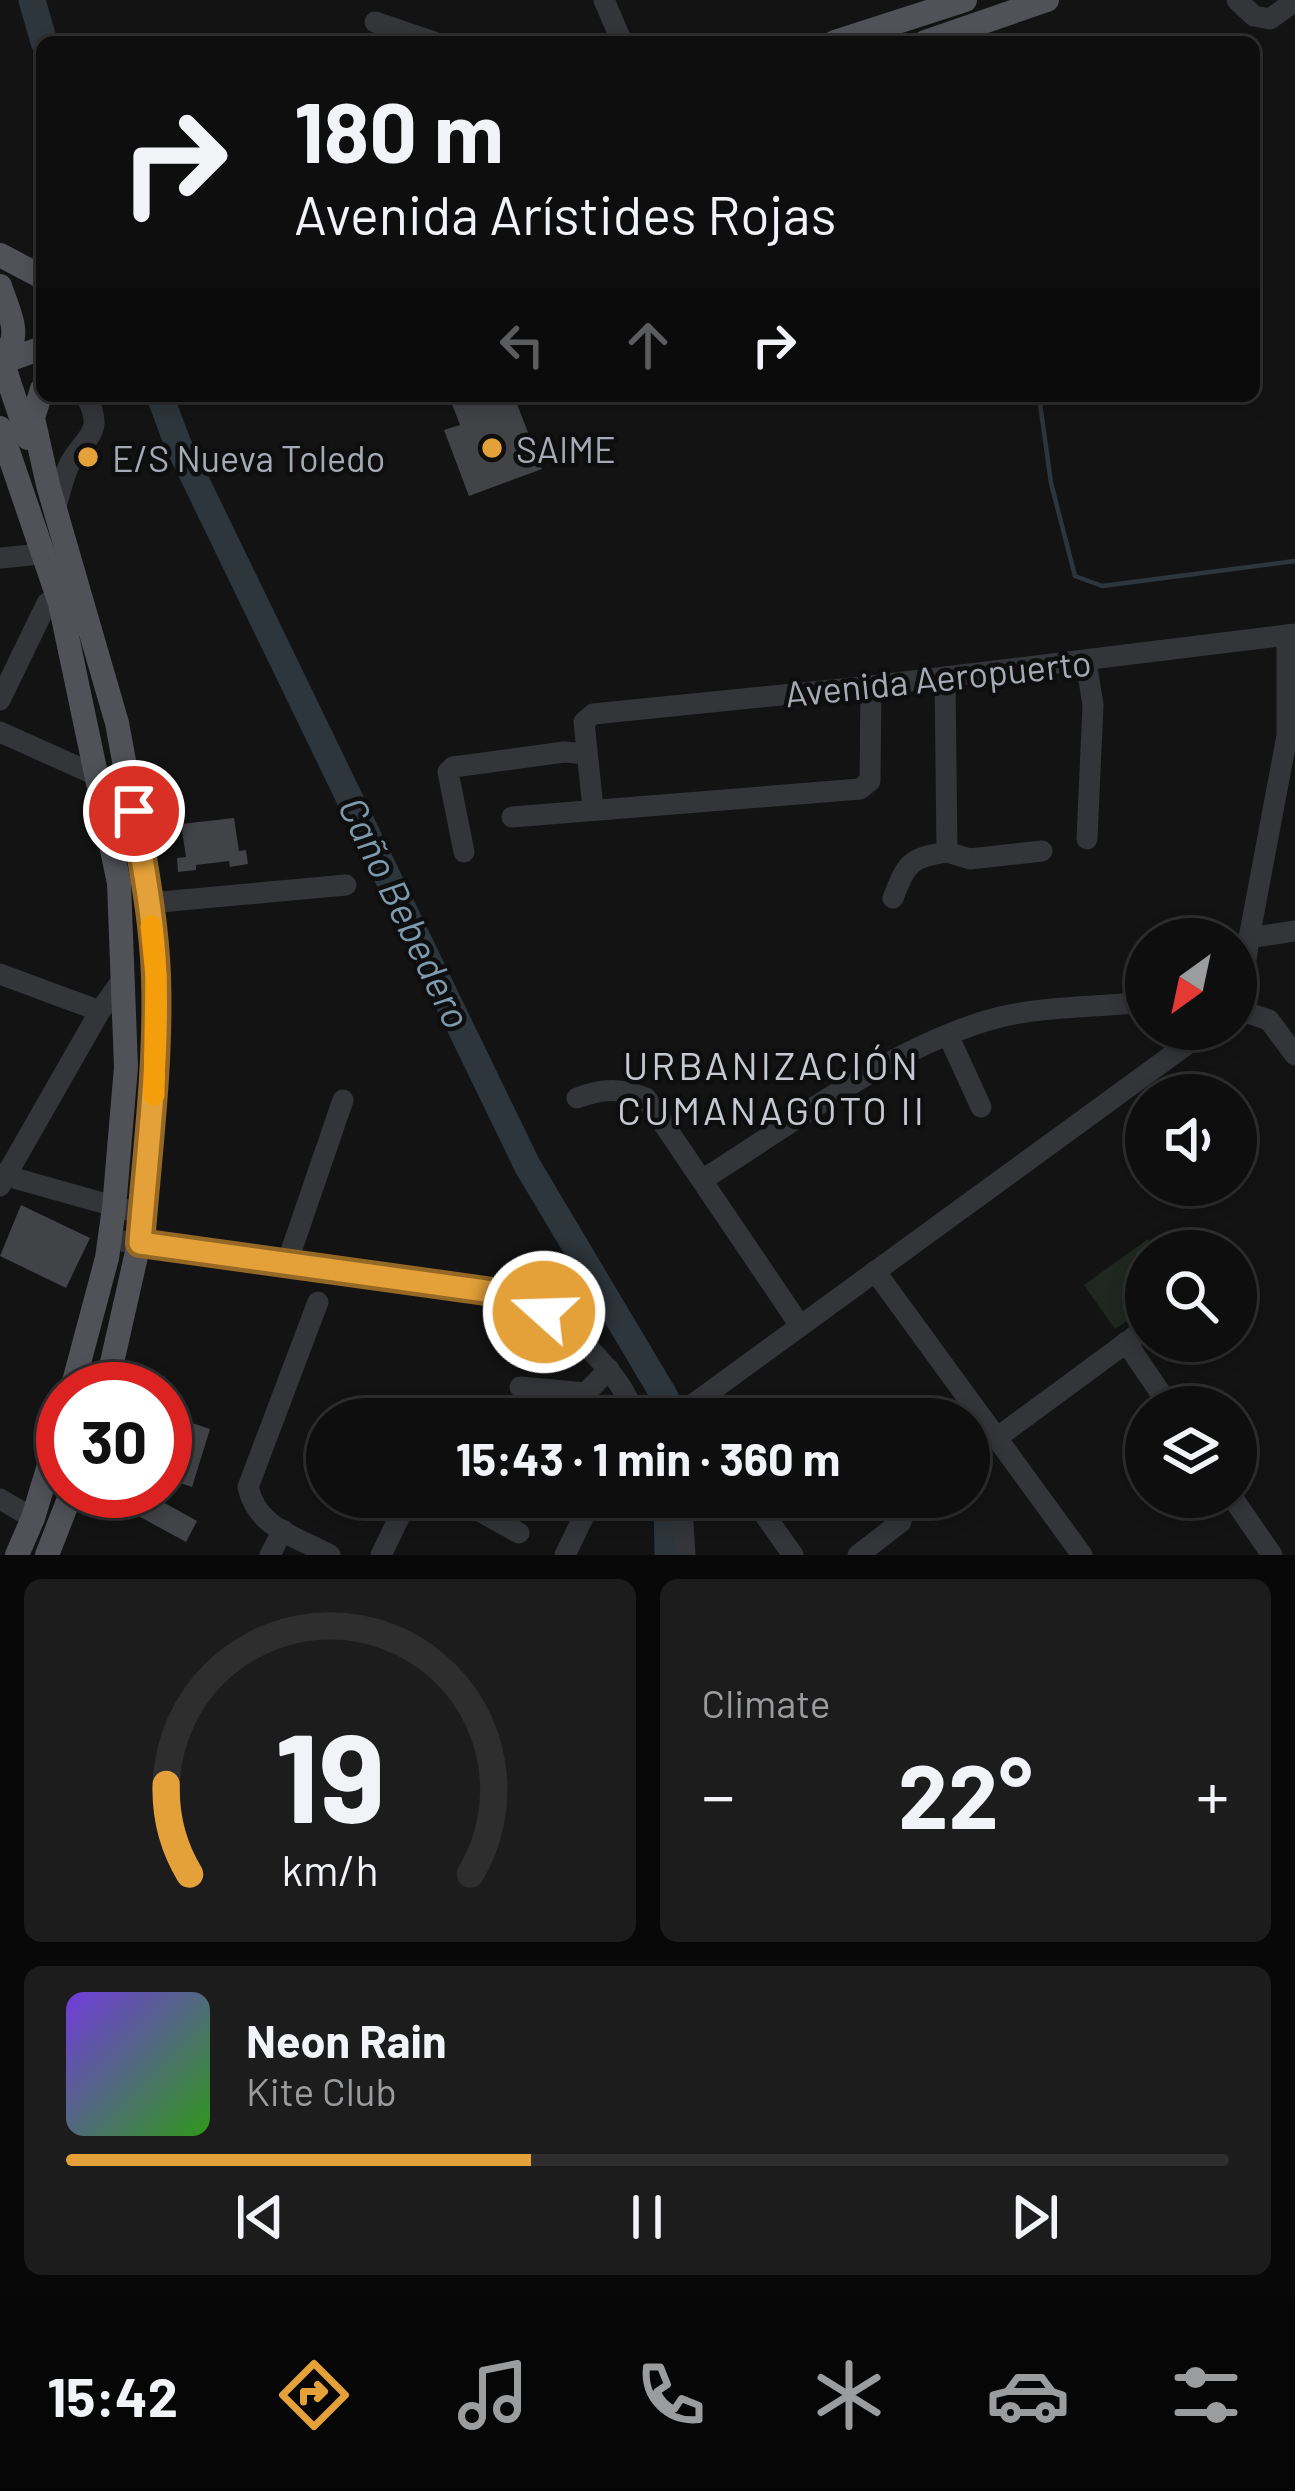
<!DOCTYPE html>
<html lang="en">
<head>
<meta charset="utf-8">
<style>
	:root { --surface:#0e0e0f; --page:#1c1c1d; --text:#f1f3f6; --muted:#9b9c9e; --line:#2e2e2f; --accent:#e5a139 }
	body { margin:0; font-family:Barlow,sans-serif; background:var(--page); color:var(--text); height:100vh; display:flex; flex-direction:column; font-size:45px; white-space:nowrap }
	* { box-sizing:border-box; margin:0 }
	p { font-size:39px; color:var(--muted) }
	.icon { flex:none; width:66px; height:66px; fill:none; stroke:currentColor; stroke-width:2; stroke-linecap:round; stroke-linejoin:round }
	.map { position:relative; height:1555px; overflow:hidden }
	.details { display:flex; flex-direction:column; gap:24px; padding:24px; background:#080808; flex:1 }
	.details>* { flex:none }
	.hud { position:absolute; left:36px; top:36px; width:1224px; height:366px; border-radius:18px; box-shadow:0 6px 18px #0003,0 0 0 3px var(--line); background:#0e0e0f; color:var(--text); overflow:hidden }
	.needle { width:78px; rotate:213deg }
	.controls { position:absolute; left:1125px; top:918px; display:grid; gap:24px }
	.controls a { display:grid; place-items:center; width:132px; height:132px; border-radius:50%; background:var(--surface); box-shadow:0 6px 18px #0003,0 0 0 3px var(--line); font-size:60px }
	.speed { position:absolute; left:36px; top:1362px; display:flex; gap:24px; font-size:60px; font-weight:700; text-align:center }
	.speed>* { display:grid; place-content:center; width:156px; height:156px; border-radius:50%; background:var(--surface); box-shadow:0 6px 18px #0003,0 0 0 3px var(--line); line-height:1 }
	.speed .limit { border:18px solid #d22; background:#fff; color:#111 }
	.pin { position:absolute; display:grid; place-items:center; width:102px; height:102px; color:#fff; margin:-51px; border:6px solid #fff; border-radius:50%; box-shadow:0 3px 12px #0007 }
	.me { position:absolute; width:132px; margin:-66px; rotate:290deg; stroke-linejoin:round; filter:drop-shadow(0 0 9px #0008) }
	.turn { display:flex; align-items:center; gap:42px; height:252px; padding:0 60px; font-size:54px }
	.turn .icon { width:156px; height:156px; stroke-width:2.5 }
	.turn b { display:block; font-size:84px; line-height:102px }
	.lanes { display:flex; align-items:center; height:114px; padding:0 60px; background:#0003; justify-content:center; gap:60px; direction:ltr }
	.lanes .off { opacity:.35 }
	.big { font-size:90px; font-weight:700; line-height:1.1 }
	.details .widget { flex:1; display:flex; flex-direction:column; justify-content:center; gap:18px; min-width:0; padding:0 42px; border-radius:18px; background:var(--page) }
	.details .dial { align-items:center; gap:0 }
	.dial svg { height:312px; overflow:visible; fill:none; stroke:var(--line); stroke-width:7; stroke-linecap:round; text-anchor:middle }
	.dial text { fill:var(--text); stroke:none }
	.song { display:flex; align-items:center; gap:36px }
	.cover { width:144px; height:144px; border-radius:18px; background:linear-gradient(135deg,hsl(260 70% 55%),hsl(110 70% 35%)) }
	.played { height:12px; border-radius:6px; background:linear-gradient(90deg,var(--accent) 40%,var(--line) 40%) }
	.keys { display:flex; justify-content:space-around; direction:ltr }
	.heat { display:flex; justify-content:space-between; align-items:center; font-size:66px; direction:ltr }
	.details .tiles { flex:1; display:grid; gap:24px; grid-template-columns:1fr 1fr }
	.widget:last-child { grid-column:span 2 }
	.trip { position:absolute; left:306px; top:1398px; width:684px; height:120px; border-radius:60px; background:var(--surface); box-shadow:0 6px 18px #0003,0 0 0 3px var(--line); font-weight:700; line-height:120px; text-align:center }
	.dock { display:flex; height:192px; justify-content:space-around; align-items:center; background:#060606; color:var(--muted) }
	.dock .icon { width:84px; height:84px }
	.dock .active { color:var(--accent) }
	.dock b { font-size:54px; color:var(--text) }
	.map>svg:first-child { display:block }
	.green { fill:#1f2720 }
	.lines { fill:none; stroke-linecap:round; stroke-linejoin:round }
	.stream { stroke:#2d363c; stroke-width:4.5 }
	.river { stroke:#2d363c; stroke-width:27 }
	.building { fill:#424347 }
	.minor { stroke:#343539; stroke-width:21 }
	.major { stroke:#505258; stroke-width:24 }
	.major-bridge { stroke:#505258; stroke-width:24 }
	.route-casing { stroke:#956925; stroke-width:30 }
	.route { stroke:#e5a139; stroke-width:21 }
	.slow { stroke:#f59e0b; stroke-width:21 }
	.poi-dot { fill:#e5a139; stroke:#0e0e0f; stroke-width:4.5 }
	.labels { text-anchor:middle; dominant-baseline:central; stroke-width:9; stroke-linejoin:round; paint-order:stroke }
	.poi-label { font-size:36px; fill:#a5aab4; stroke:#0e0e0f; text-anchor:start }
	.street-label { font-size:36px; fill:#a5aab4; stroke:#0e0e0f }
	.water-label { font-size:39px; font-style:italic; fill:#7e9aad; stroke:#0e0e0f }
	.neighbourhood-label { font-size:39px; letter-spacing:3px; fill:#c6c9d0; stroke:#0e0e0f }
</style>
</head>
<body>
<div class="map">
<svg width="1295" height="1555" viewBox="0 0 1295 1555">
	<rect width="100%" height="100%" fill="#131314"/>
	<!-- green -->
	<polygon class="green" points="1148,1239 1156,1251 1146,1251 1146,1309 1115,1329 1084,1285"/>
	<g class="lines">
		<!-- stream -->
		<g class="stream">
			<polyline points="1027,41 1028,42"/>
			<polyline points="1039,396 1051,483 1075,576 1102,586 1295,561"/>
		</g>
		<!-- river -->
		<g class="river">
			<polyline points="32,0 44,42"/>
			<polyline points="160,396 177,442 527,1165 665,1397 666,1419"/>
			<polyline points="667,1497 668,1555"/>
		</g>
	</g>
	<!-- building -->
	<g class="building">
		<polygon points="449,396 514,396 542,469 469,496 444,430 460,425"/>
		<polygon points="234,818 239,851 246,850 248,864 230,867 229,861 196,865 196,870 178,872 177,858 186,857 181,824"/>
		<polygon points="21,1205 90,1238 66,1288 0,1256"/>
		<polygon points="165,1414 210,1429 192,1487 165,1478"/>
		<polygon points="116,1491 143,1491 197,1521 186,1542 111,1501"/>
	</g>
	<g class="lines">
		<!-- minor -->
		<g class="minor">
			<polyline points="604,0 622,42"/>
			<polyline points="1237,0 1254,16 1270,19 1295,1"/>
			<polyline points="375,22 434,42"/>
			<path d="M 55,509 C 60,495 63,477 70,463 C 87,434 105,433 86,396"/>
			<polyline points="0,558 31,555"/>
			<polyline points="1086,661 1093,705 1087,839"/>
			<polyline points="0,700 47,603"/>
			<polyline points="0,732 98,776"/>
			<polyline points="593,808 584,722 593,714 871,686 1295,634"/>
			<polyline points="512,817 860,789 870,781 871,686"/>
			<polyline points="464,852 448,772 453,767 564,752 587,754"/>
			<polyline points="947,852 970,859 1042,851"/>
			<path d="M 893,898 C 907,863 909,858 947,852 L 945,677"/>
			<polyline points="149,903 346,885"/>
			<polyline points="1249,938 1295,931"/>
			<polyline points="0,974 100,1011"/>
			<polyline points="1239,1010 1249,938 1287,736 1287,635"/>
			<polyline points="1239,1010 1269,1020 1295,1055"/>
			<polyline points="948,1035 981,1107"/>
			<path d="M 577,1098 C 604,1088 619,1088 646,1098 L 799,1324"/>
			<polyline points="0,1174 142,1214"/>
			<path d="M 702,1180 C 792,1124 897,1043 1000,1017 C 1046,1006 1099,1007 1146,1002"/>
			<polyline points="0,1186 100,1011 123,979"/>
			<path d="M 122,1241 L 500,1293 C 514,1299 531,1304 544,1312 C 574,1330 631,1384 634,1419"/>
			<polyline points="287,1263 343,1100"/>
			<polyline points="875,1271 1082,1555"/>
			<path d="M 318,1302 L 248,1487 C 257,1528 295,1536 330,1555"/>
			<polyline points="1126,1342 1170,1407"/>
			<polyline points="520,1387 586,1393 609,1369"/>
			<polyline points="635,1416 679,1414 688,1408 1208,1029"/>
			<polyline points="998,1437 1146,1328"/>
			<polyline points="454,1497 519,1533"/>
			<polyline points="666,1497 682,1506 685,1555"/>
			<polyline points="752,1497 793,1555"/>
			<polyline points="1232,1497 1272,1555"/>
			<polyline points="0,1499 33,1518"/>
			<polyline points="270,1555 283,1530"/>
			<polyline points="381,1555 409,1497"/>
			<polyline points="565,1555 593,1497"/>
			<polyline points="858,1555 901,1522"/>
		</g>
		<!-- major -->
		<g class="major">
			<polyline points="835,42 965,0"/>
			<polyline points="925,42 1047,0"/>
			<polyline points="0,255 42,277"/>
			<path d="M 0,286 C 9,314 25,337 0,359"/>
			<polyline points="0,363 42,348"/>
			<polyline points="9,382 28,438"/>
			<polyline points="42,389 33,418 48,485 117,723 148,890 156,976 153,1109 139,1243 106,1389"/>
			<polyline points="0,428 60,603 119,883 126,1067 114,1208 107,1258 72,1389"/>
			<polyline points="17,1555 33,1518 63,1419"/>
			<polyline points="47,1555 72,1491"/>
		</g>
		<!-- major-bridge -->
		<polyline class="major-bridge" points="0,353 9,382"/>
	</g>
	<g class="lines">
		<defs>
			<path id="route" d="M 134,811 C 143,865 154,920 156,976 C 159,1065 147,1154 140,1243 L 500,1293 L 544,1312"/>
		</defs>
		<!-- route casing -->
		<use href="#route" class="route-casing"/>
		<!-- route -->
		<use href="#route" class="route"/>
		<!-- slow -->
		<polyline class="slow" points="151,926 156,976 154,1095"/>
	</g>
	<!-- markers -->
	<g class="poi-dot">
		<circle cx="492" cy="448" r="12"/>
		<circle cx="88" cy="457" r="12"/>
	</g>
	<g class="labels">
		<!-- poi labels -->
		<g class="poi-label">
			<text x="516" y="448">SAIME</text>
			<text x="112" y="457">E/S Nueva Toledo</text>
		</g>
		<!-- street labels -->
		<g class="street-label">
			<text transform="translate(938 677) rotate(-6)">Avenida Aeropuerto</text>
		</g>
		<!-- water labels -->
		<g class="water-label">
			<text transform="translate(406 912) rotate(64)">Caño Bebedero</text>
		</g>
		<!-- neighbourhood labels -->
		<g class="neighbourhood-label">
			<text x="772" y="1064">URBANIZACIÓN<tspan x="772" dy="45">CUMANAGOTO II</tspan></text>
		</g>
	</g>
</svg>
<div class="controls">
<a><svg class="needle" viewBox="-14 -14 28 28"><path d="M0-13l5 13h-10z" fill="#e53935"/><path d="M0 13l5-13h-10z" fill="#9b9c9e"/></svg></a>
<a><svg class="icon" aria-label="sound" viewBox="0 0 24 24"><path d="M4 9h4l5-4v14l-5-4H4zM17 9q2 3 0 6"/></svg></a>
<a><svg class="icon" aria-label="search" viewBox="0 0 24 24"><circle cx="10" cy="10" r="6"/><path d="M15 15l6 6"/></svg></a>
<a><svg class="icon" aria-label="layers" viewBox="0 0 24 24"><path d="M12 4l9 5-9 5-9-5zM3 14l9 5 9-5"/></svg></a>
</div>
<div class="speed"><div class="limit">30</div></div>
<div class="pin" style="left:134px;top:811px;background:#d93025"><svg class="icon" aria-label="arrive" viewBox="0 0 24 24"><path d="M6 21V4h12l-3 4 3 4H6"/></svg></div>
<svg class="me" style="left:544px;top:1312px" viewBox="-20 -20 40 40"><circle r="17" fill="#e5a139" stroke="#fff" stroke-width="3"/><path d="M0-11L8 9 0 5-8 9z" fill="#fff"/></svg>
<div class="trip">15:43 · 1 min · 360 m</div>
<div class="hud">
<div class="turn"><svg class="icon" aria-label="right" viewBox="0 0 24 24"><path d="M7 20v-9h11M14 6l5 5-5 5"/></svg><div><b>180 m</b>Avenida Arístides Rojas</div></div>
<div class="lanes"><svg class="icon off" aria-label="left" viewBox="0 0 24 24"><path d="M17 20v-9H6M10 6l-5 5 5 5"/></svg><svg class="icon off" aria-label="ahead" viewBox="0 0 24 24"><path d="M12 20V5M6 11l6-6 6 6"/></svg><svg class="icon" aria-label="right" viewBox="0 0 24 24"><path d="M7 20v-9h11M14 6l5 5-5 5"/></svg></div>
</div>
</div>
<section class="details">
<div class="tiles">
<div class="widget dial"><svg viewBox="0 0 100 80">
<path d="M14 69A42 42 0 1 1 86 69"/>
<path d="M14 69A42 42 0 0 1 8 46" stroke="#e5a139"/>
<text x="50" y="56" font-size="32" font-weight="700">19</text>
<text x="50" y="72" font-size="11">km/h</text>
</svg></div>
<div class="widget"><p>Climate</p>
<div class="heat"><a>−</a><b class="big">22°</b><a>+</a></div>
</div>
<div class="widget">
<div class="song"><i class="cover"></i><div><b>Neon Rain</b><p>Kite Club</p></div></div>
<div class="played"></div>
<div class="keys"><svg class="icon" aria-label="previous" viewBox="0 0 24 24"><path d="M18 5L8 12l10 7zM5 5v14"/></svg><svg class="icon" aria-label="pause" viewBox="0 0 24 24"><path d="M8 5v14M16 5v14"/></svg><svg class="icon" aria-label="next" viewBox="0 0 24 24"><path d="M6 5l10 7-10 7zM19 5v14"/></svg></div>
</div>
</div>
</section>
<nav class="dock">
<b>15:42</b>
<svg class="icon active" aria-label="directions" viewBox="0 0 24 24"><path d="M12 3l9 9-9 9-9-9zM9 14v-3h6M13 9l2 2-2 2"/></svg>
<svg class="icon" aria-label="music" viewBox="0 0 24 24"><path d="M9 18V5l10-2v13"/><circle cx="6" cy="18" r="3"/><circle cx="16" cy="16" r="3"/></svg>
<svg class="icon" aria-label="phone" viewBox="0 0 24 24"><path d="M5 4h4l2 5-3 2q2 4 5 5l2-3 5 2v4C11 20 4 13 5 4z"/></svg>
<svg class="icon" aria-label="climate" viewBox="0 0 24 24"><path d="M12 3v18M4 7l16 10M4 17L20 7"/></svg>
<svg class="icon" aria-label="car" viewBox="0 0 24 24"><path d="M5 17H2v-5l4-1 3-4h7l3 4 3 1v5h-3M9 17h6M6 11h13"/><circle cx="7" cy="17" r="2"/><circle cx="17" cy="17" r="2"/></svg>
<svg class="icon" aria-label="filters" viewBox="0 0 24 24"><path d="M4 7h16M4 17h16"/><circle cx="9" cy="7" r="2"/><circle cx="15" cy="17" r="2"/></svg>
</nav>
</body>
</html>
